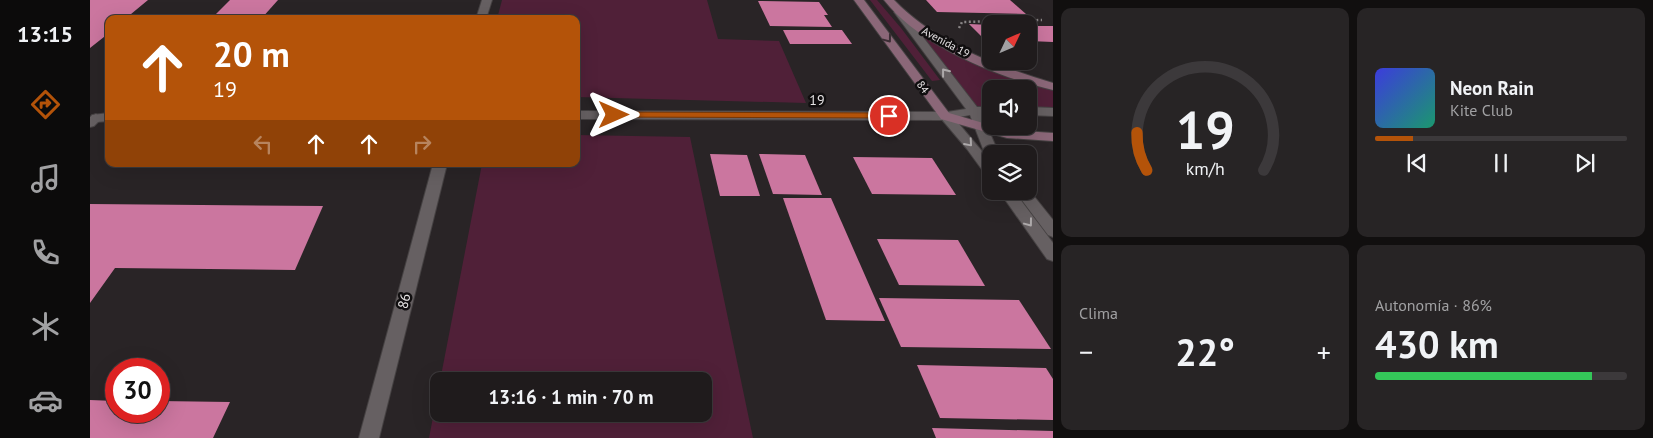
<!DOCTYPE html>
<html lang="es">
<head>
<meta charset="utf-8">
<style>
	:root { --surface:#1f1b1c; --page:#272425; --text:#f1f3f6; --muted:#a1a1a3; --line:#3c393b; --accent:#b45309 }
	body { margin:0; font-family:"PT Sans",sans-serif; background:var(--page); color:var(--text); height:100vh; display:flex; flex-direction:column; font-size:19px; white-space:nowrap }
	* { box-sizing:border-box; margin:0 }
	p { font-size:16px; color:var(--muted) }
	.icon { flex:none; width:28px; height:28px; fill:none; stroke:currentColor; stroke-width:2; stroke-linecap:round; stroke-linejoin:round }
	.map { position:relative; flex:1; overflow:hidden }
	.panel { display:flex; flex-direction:column; gap:8px; padding:8px; background:#110f0f; width:600px }
	.panel>* { flex:none }
	.top-card { position:absolute; left:15px; top:15px; width:475px; height:152px; border-radius:10px; box-shadow:0 5px 20px #0002,0 0 0 1px var(--line); background:#b45309; color:#fff; overflow:hidden }
	.needle { width:32px; rotate:46deg }
	.fabs { position:absolute; left:892px; top:15px; display:grid; gap:10px }
	.fabs a { display:grid; place-items:center; width:55px; height:55px; border-radius:10px; background:var(--surface); box-shadow:0 5px 20px #0002,0 0 0 1px var(--line); font-size:25px }
	.speed { position:absolute; left:15px; top:358px; display:flex; gap:10px; font-size:25px; font-weight:700; text-align:center }
	.speed>* { display:grid; place-content:center; width:65px; height:65px; border-radius:50%; background:var(--surface); box-shadow:0 5px 20px #0002,0 0 0 1px var(--line); line-height:1 }
	.speed .limit { border:8px solid #d22; background:#fff; color:#111 }
	.pin { position:absolute; display:grid; place-items:center; width:42px; height:42px; color:#fff; margin:-21px; border:2px solid #fff; border-radius:50%; box-shadow:0 1px 5px #0007 }
	.me { position:absolute; width:55px; margin:-28px; rotate:90deg; stroke-linejoin:round; filter:drop-shadow(0 0 4px #0008) }
	.turn { display:flex; align-items:center; gap:18px; height:105px; padding:0 25px; font-size:22px }
	.turn .icon { width:65px; height:65px; stroke-width:2.5 }
	.turn b { display:block; font-size:35px; line-height:42px }
	.lanes { display:flex; align-items:center; height:48px; padding:0 25px; background:#0003; justify-content:center; gap:25px; direction:ltr }
	.lanes .off { opacity:.35 }
	.big { font-size:38px; font-weight:600; line-height:1.1 }
	.panel .tile { flex:1; display:flex; flex-direction:column; justify-content:center; gap:8px; min-width:0; padding:0 18px; border-radius:10px; background:var(--page) }
	.panel .dial { align-items:center; gap:0 }
	.dial svg { height:130px; overflow:visible; fill:none; stroke:var(--line); stroke-width:7; stroke-linecap:round; text-anchor:middle }
	.dial text { fill:var(--text); stroke:none }
	.song { display:flex; align-items:center; gap:15px }
	.cover { width:60px; height:60px; border-radius:8px; background:linear-gradient(135deg,hsl(240 70% 55%),hsl(160 70% 35%)) }
	.played { height:5px; border-radius:2px; background:linear-gradient(90deg,var(--accent) 15%,var(--line) 15%) }
	.keys { display:flex; justify-content:space-around; direction:ltr }
	.heat { display:flex; justify-content:space-between; align-items:center; font-size:28px; direction:ltr }
	.charge { height:8px; border-radius:4px; background:linear-gradient(90deg,#34c759 86%,var(--line) 0) }
	.panel .tiles { flex:1; display:grid; gap:8px; grid-template-columns:repeat(2,1fr) }
	.trip { position:absolute; left:340px; top:372px; width:282px; height:50px; border-radius:10px; background:var(--surface); box-shadow:0 5px 20px #0002,0 0 0 1px var(--line); font-weight:600; line-height:50px; text-align:center }
	main { display:flex; flex:1; min-height:0 }
	.dock { display:flex; flex-direction:column; width:90px; justify-content:space-around; align-items:center; background:#0c0b0b; color:var(--muted) }
	.dock .icon { width:35px; height:35px }
	.dock .current { color:var(--accent) }
	.dock b { font-size:22px; color:var(--text) }
	.map>svg:first-child { display:block }
	.green { fill:#502038 }
	.building { fill:#cb769f }
	.lines { fill:none; stroke-linecap:round; stroke-linejoin:round }
	.service-casing { stroke:#454142; stroke-width:2 }
	.minor-casing { stroke:#454142; stroke-width:2 }
	.tertiary-casing { stroke:#454142; stroke-width:2 }
	.secondary-casing { stroke:#454142; stroke-width:2 }
	.path { stroke:#898586; stroke-width:2.5; stroke-dasharray:2 2.5; stroke-linecap:butt }
	.service { fill:#666062; fill-rule:evenodd }
	.minor { fill:#666062; fill-rule:evenodd }
	.tertiary { fill:#666062; fill-rule:evenodd }
	.secondary { fill:#8b6778; fill-rule:evenodd }
	.oneway { stroke:#3b2d34 }
	.oneway2 { stroke:#ada9aa }
	.route { fill:#b45309; stroke:#753606 }
	.labels { text-anchor:middle; dominant-baseline:central; stroke-width:5; stroke-linejoin:round; paint-order:stroke }
	.far-street-label { font-size:11px; fill:#e7e4e5; stroke:#100e0f }
	.street-label { font-size:14px; fill:#e7e4e5; stroke:#100e0f }
</style>
</head>
<body>
<main>
<nav class="dock">
<b>13:15</b>
<svg class="icon current" aria-label="directions" viewBox="0 0 24 24"><path d="M12 3l9 9-9 9-9-9zM9 14v-3h6M13 9l2 2-2 2"/></svg>
<svg class="icon" aria-label="music" viewBox="0 0 24 24"><path d="M9 18V5l10-2v13"/><circle cx="6" cy="18" r="3"/><circle cx="16" cy="16" r="3"/></svg>
<svg class="icon" aria-label="phone" viewBox="0 0 24 24"><path d="M5 4h4l2 5-3 2q2 4 5 5l2-3 5 2v4C11 20 4 13 5 4z"/></svg>
<svg class="icon" aria-label="climate" viewBox="0 0 24 24"><path d="M12 3v18M4 7l16 10M4 17L20 7"/></svg>
<svg class="icon" aria-label="car" viewBox="0 0 24 24"><path d="M5 17H2v-5l4-1 3-4h7l3 4 3 1v5h-3M9 17h6M6 11h13"/><circle cx="7" cy="17" r="2"/><circle cx="17" cy="17" r="2"/></svg>
</nav>
<div class="map">
<svg width="963" height="438" viewBox="0 0 963 438">
	<rect width="100%" height="100%" fill="#292426"/>
	<!-- green -->
	<g class="green">
		<polygon points="412,0 617,0 628,39 689,41 716,103 486,97 486,19 407,19"/>
		<polygon points="780,0 787,0 811,28 850,80 842,81"/>
		<polygon points="816,18 874,52 963,87 963,112 939,111 939,89 901,89 901,111 884,111"/>
		<polygon points="486,135 600,137 663,438 339,438 349,386 349,414 614,414 614,381 350,381 392,164 486,164"/>
	</g>
	<!-- building -->
	<g class="building">
		<polygon points="0,0 58,0 35,19 19,19 19,33 0,48"/>
		<polygon points="140,0 188,0 171,19 121,19"/>
		<polygon points="836,0 920,0 936,14 847,12"/>
		<polygon points="668,1 729,2 738,15 734,15 742,27 680,26"/>
		<polygon points="879,24 901,25 901,41 896,41"/>
		<polygon points="939,26 963,26 963,42 939,41"/>
		<polygon points="693,30 752,30 762,44 700,44"/>
		<polygon points="620,154 657,155 670,196 630,196"/>
		<polygon points="669,154 715,155 732,195 683,194"/>
		<polygon points="763,157 842,158 866,195 782,194"/>
		<polygon points="693,198 741,198 795,321 736,320"/>
		<polygon points="0,204 233,206 205,270 25,268 0,303"/>
		<polygon points="787,239 868,240 895,286 809,285"/>
		<polygon points="789,298 929,300 961,349 811,347"/>
		<polygon points="827,365 956,368 963,379 963,420 850,418"/>
		<polygon points="0,400 26,401 26,411 69,411 69,401 140,402 123,438 0,438"/>
		<polygon points="842,428 963,431 963,438 846,438"/>
	</g>
	<g class="lines">
		<defs>
			<polygon id="service" points="6,114 12,118 4,126 0,127 0,117"/>
			<g id="minor">
				<polygon points="392,0 402,0 396,19 386,19"/>
				<polygon points="486,111 855,112 861,116 855,120 486,119"/>
				<polygon points="19,113 19,121 6,122 0,118 2,115"/>
				<polygon points="343,164 357,164 289,438 269,438"/>
			</g>
			<g id="tertiary">
				<polygon points="809,9 812,10 887,107 901,107 901,115 892,115 909,154 901,154 901,158 895,154 880,115 864,118 901,162 901,177 896,175 877,149 849,116 851,113 876,109 804,12"/>
				<polygon points="939,107 963,108 963,116 939,115"/>
				<polygon points="939,190 963,220 963,237 958,235 925,191 939,191"/>
				<polygon points="909,191 924,191 963,243 963,261 957,259"/>
			</g>
			<g id="secondary">
				<polygon points="764,0 774,0 859,113 917,130 963,133 963,141 917,138 851,119"/>
				<path d="M 794,0 L 804,0 C 847,44 906,66 963,83 L 963,90 C 907,77 830,46 794,0 Z"/>
			</g>
		</defs>
		<!-- service casing -->
		<use href="#service" class="service-casing"/>
		<!-- minor casing -->
		<use href="#minor" class="minor-casing"/>
		<!-- tertiary casing -->
		<use href="#tertiary" class="tertiary-casing"/>
		<!-- secondary casing -->
		<use href="#secondary" class="secondary-casing"/>
		<!-- path -->
		<polyline class="path" points="869,28 872,22 952,20"/>
		<!-- service -->
		<use href="#service" class="service"/>
		<!-- minor -->
		<use href="#minor" class="minor"/>
		<!-- tertiary -->
		<use href="#tertiary" class="tertiary"/>
		<!-- secondary -->
		<use href="#secondary" class="secondary"/>
	</g>
	<!-- one-way arrows -->
	<defs><path id="oneway-chevron" d="M-2-3.5L2.5 0L-2 3.5" fill="none" stroke-width="1.6" stroke-linecap="round" stroke-linejoin="round" transform="scale(1.25)"/></defs>
	<use class="oneway" href="#oneway-chevron" transform="translate(798 39) rotate(53)"/>
	<g class="oneway2">
		<use href="#oneway-chevron" transform="translate(855 72) rotate(-128)"/>
		<use href="#oneway-chevron" transform="translate(879 143) rotate(49)"/>
		<use href="#oneway-chevron" transform="translate(939 223) rotate(53)"/>
	</g>
	<!-- route -->
	<polygon class="route" points="524,112 799,113 804,116 799,118 521,117 519,115"/>
	<g class="labels">
		<!-- far-street labels -->
		<g class="far-street-label">
			<text transform="translate(856 42) rotate(28)">Avenida 19</text>
			<text transform="translate(833 87) rotate(53)">84</text>
		</g>
		<!-- street labels -->
		<g class="street-label">
			<text x="727" y="100">19</text>
			<text transform="translate(314 301) rotate(-76)">86</text>
		</g>
	</g>
</svg>
<div class="fabs">
<a><svg class="needle" viewBox="-14 -14 28 28"><path d="M0-13l5 13h-10z" fill="#e53935"/><path d="M0 13l5-13h-10z" fill="#a1a1a3"/></svg></a>
<a><svg class="icon" aria-label="sound" viewBox="0 0 24 24"><path d="M4 9h4l5-4v14l-5-4H4zM17 9q2 3 0 6"/></svg></a>
<a><svg class="icon" aria-label="layers" viewBox="0 0 24 24"><path d="M12 4l9 5-9 5-9-5zM3 14l9 5 9-5"/></svg></a>
</div>
<div class="speed"><div class="limit">30</div></div>
<div class="pin" style="left:799px;top:116px;background:#d93025"><svg class="icon" aria-label="arrive" viewBox="0 0 24 24"><path d="M6 21V4h12l-3 4 3 4H6"/></svg></div>
<svg class="me" style="left:524px;top:115px" viewBox="-20 -20 40 40"><path d="M0-17L14 15 0 8-14 15z" fill="#b45309" stroke="#fff" stroke-width="4"/></svg>
<div class="trip">13:16 · 1 min · 70 m</div>
<div class="top-card">
<div class="turn"><svg class="icon" aria-label="ahead" viewBox="0 0 24 24"><path d="M12 20V5M6 11l6-6 6 6"/></svg><div><b>20 m</b>19</div></div>
<div class="lanes"><svg class="icon off" aria-label="left" viewBox="0 0 24 24"><path d="M17 20v-9H6M10 6l-5 5 5 5"/></svg><svg class="icon" aria-label="ahead" viewBox="0 0 24 24"><path d="M12 20V5M6 11l6-6 6 6"/></svg><svg class="icon" aria-label="ahead" viewBox="0 0 24 24"><path d="M12 20V5M6 11l6-6 6 6"/></svg><svg class="icon off" aria-label="right" viewBox="0 0 24 24"><path d="M7 20v-9h11M14 6l5 5-5 5"/></svg></div>
</div>
</div>
<section class="panel">
<div class="tiles">
<div class="tile dial"><svg viewBox="0 0 100 80">
<path d="M14 69A42 42 0 1 1 86 69"/>
<path d="M14 69A42 42 0 0 1 8 46" stroke="#b45309"/>
<text x="50" y="56" font-size="32" font-weight="700">19</text>
<text x="50" y="72" font-size="11">km/h</text>
</svg></div>
<div class="tile">
<div class="song"><i class="cover"></i><div><b>Neon Rain</b><p>Kite Club</p></div></div>
<div class="played"></div>
<div class="keys"><svg class="icon" aria-label="previous" viewBox="0 0 24 24"><path d="M18 5L8 12l10 7zM5 5v14"/></svg><svg class="icon" aria-label="pause" viewBox="0 0 24 24"><path d="M8 5v14M16 5v14"/></svg><svg class="icon" aria-label="next" viewBox="0 0 24 24"><path d="M6 5l10 7-10 7zM19 5v14"/></svg></div>
</div>
<div class="tile"><p>Clima</p>
<div class="heat"><a>−</a><b class="big">22°</b><a>+</a></div>
</div>
<div class="tile"><p>Autonomía · 86%</p><b class="big">430 km</b><div class="charge"></div></div>
</div>
</section>
</main>
</body>
</html>
